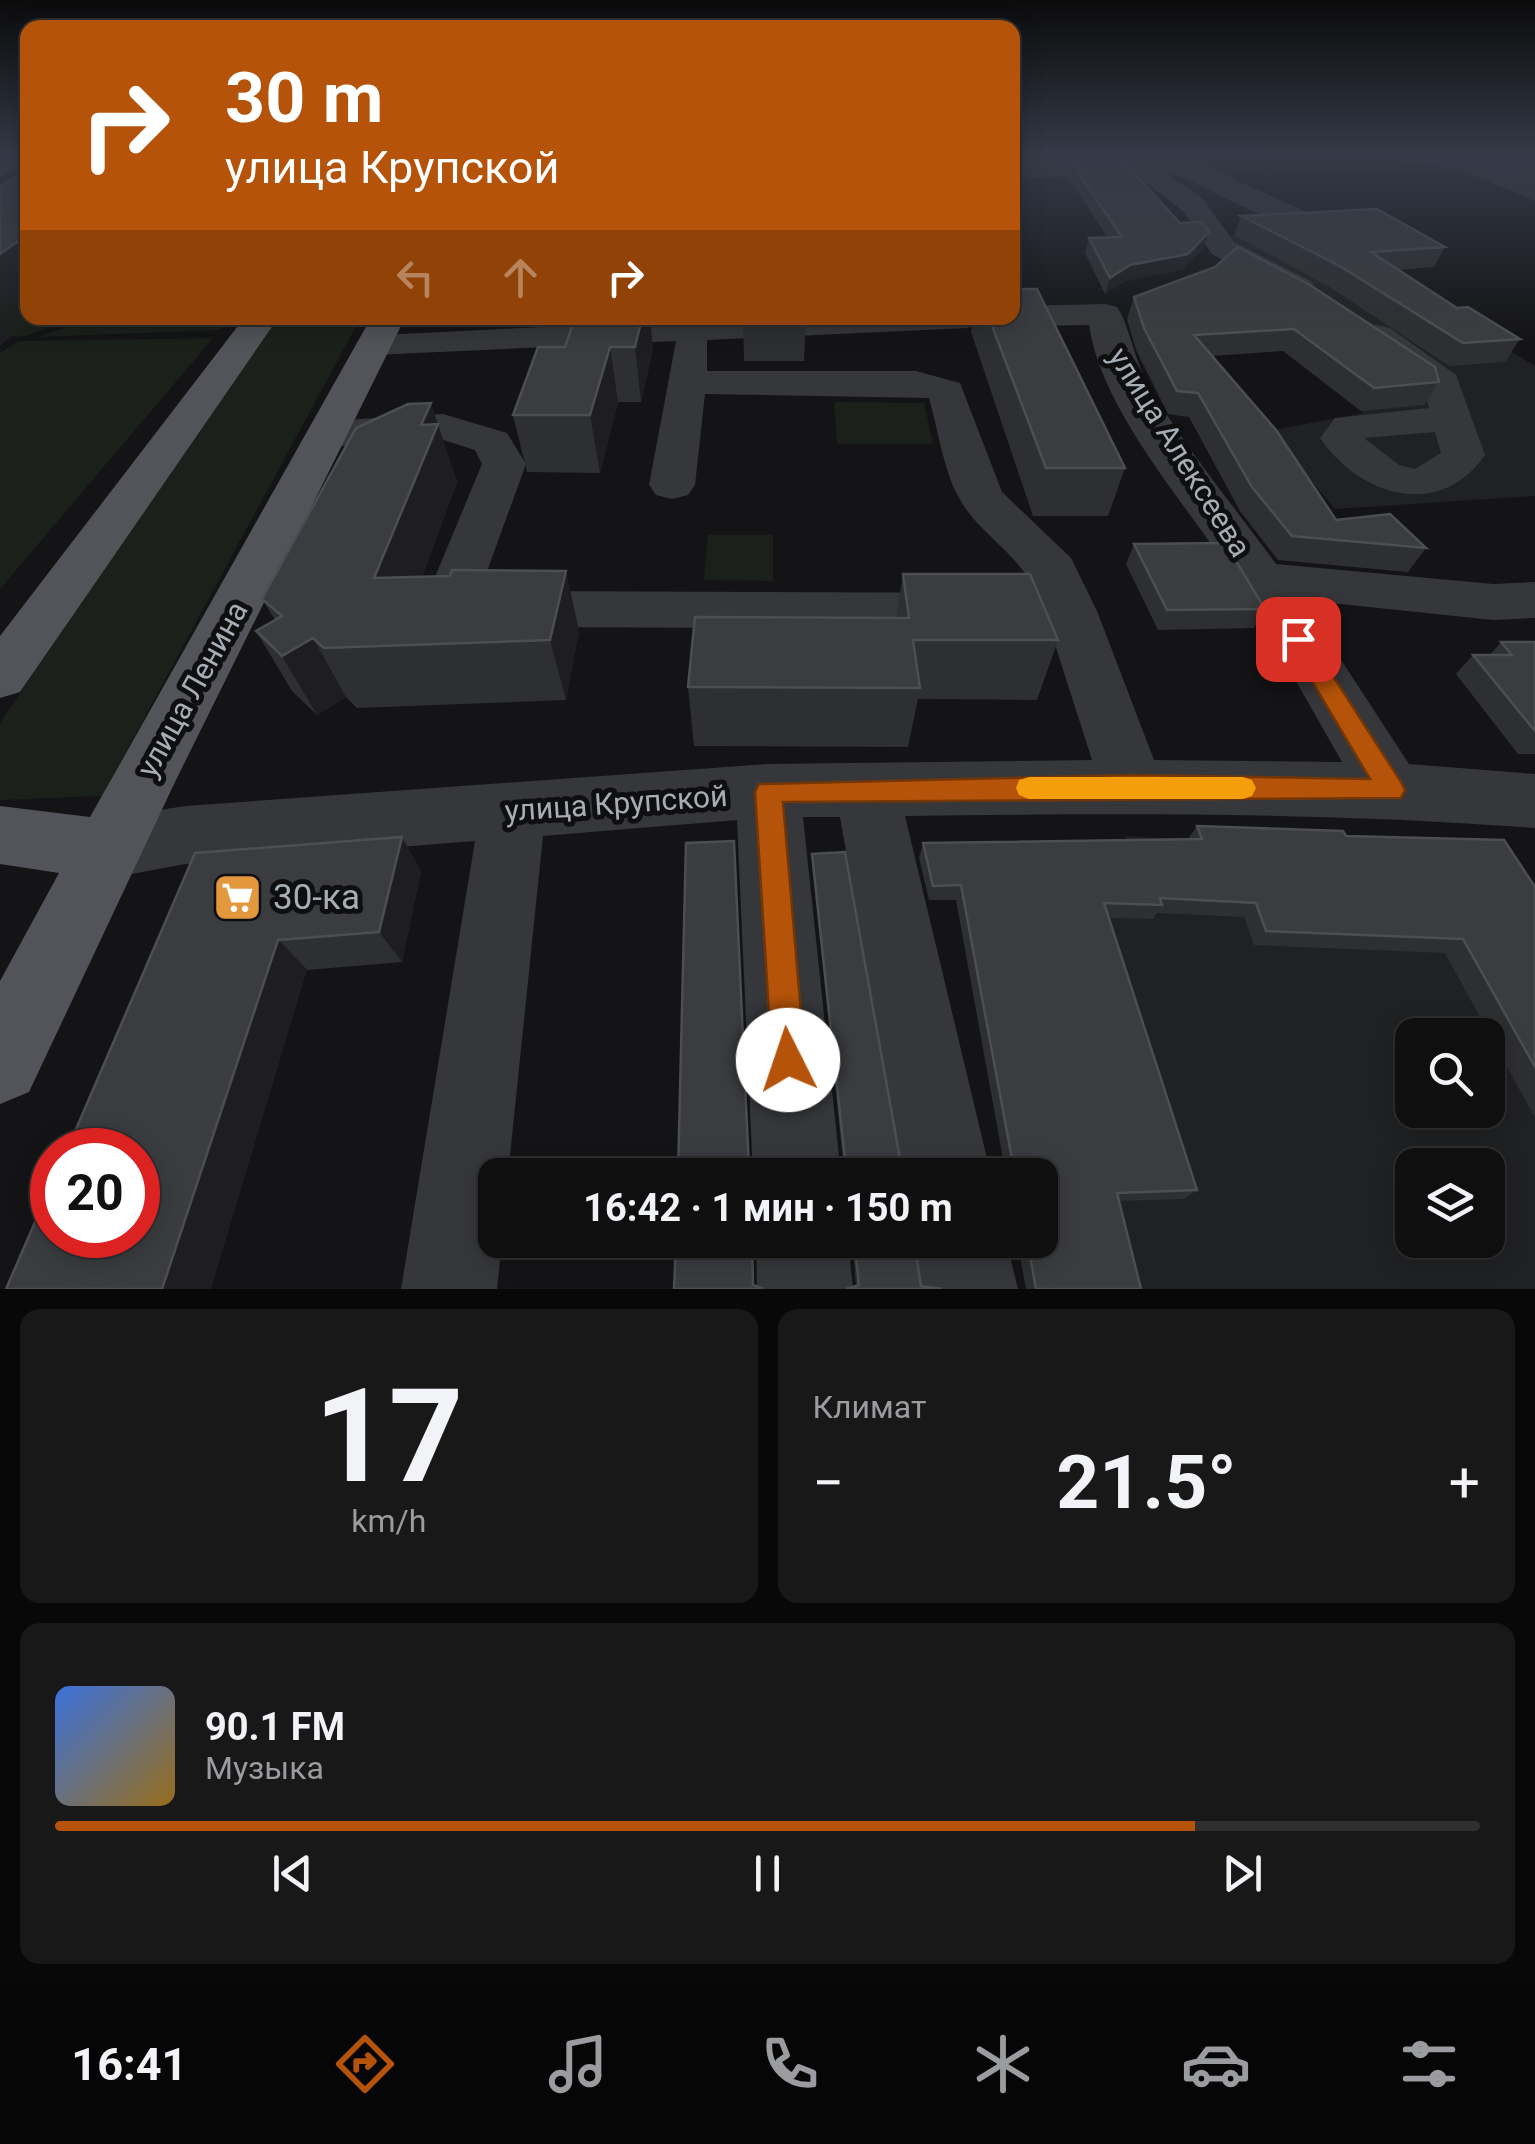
<!DOCTYPE html>
<html lang="ru">
<head>
<meta charset="utf-8">
<style>
	:root { --surface:#0f0f10; --page:#181819; --text:#f1f3f6; --muted:#9b9c9f; --line:#2f2f30; --accent:#b45309 }
	body { margin:0; font-family:Roboto,sans-serif; background:var(--page); color:var(--text); height:100vh; display:flex; flex-direction:column; font-size:38px; white-space:nowrap }
	* { box-sizing:border-box; margin:0 }
	p { font-size:32px; color:var(--muted) }
	.icon { flex:none; width:55px; height:55px; fill:none; stroke:currentColor; stroke-width:2; stroke-linecap:round; stroke-linejoin:round }
	.map { position:relative; height:1289px; overflow:hidden }
	.side { display:flex; flex-direction:column; gap:20px; padding:20px; background:#080809; flex:1 }
	.side>* { flex:none }
	.top-card { position:absolute; left:20px; top:20px; width:1000px; height:305px; border-radius:20px; box-shadow:0 5px 25px #0003,0 0 0 2px var(--line); background:#b45309; color:#fff; overflow:hidden }
	.buttons { position:absolute; left:1395px; top:1018px; display:grid; gap:20px }
	.buttons a { display:grid; place-items:center; width:110px; height:110px; border-radius:20px; background:var(--surface); box-shadow:0 5px 25px #0003,0 0 0 2px var(--line); font-size:50px }
	.speed { position:absolute; left:30px; top:1128px; display:flex; gap:20px; font-size:50px; font-weight:700; text-align:center }
	.speed>* { display:grid; place-content:center; width:130px; height:130px; border-radius:50%; background:var(--surface); box-shadow:0 5px 25px #0003,0 0 0 2px var(--line); line-height:1 }
	.speed .limit { border:15px solid #d22; background:#fff; color:#111 }
	.pin { position:absolute; display:grid; place-items:center; width:85px; height:85px; color:#fff; margin:-42px; border-radius:20px; box-shadow:0 5px 15px #0006 }
	.me { position:absolute; width:110px; margin:-55px; rotate:356deg; stroke-linejoin:round; filter:drop-shadow(0 0 8px #0008) }
	.turn { display:flex; align-items:center; gap:35px; height:210px; padding:0 40px; font-size:45px }
	.turn .icon { width:130px; height:130px; stroke-width:2.5 }
	.turn b { display:block; font-size:70px; line-height:85px }
	.lanes { display:flex; align-items:center; height:95px; padding:0 40px; background:#0003; justify-content:center; gap:50px; direction:ltr }
	.lanes .off { opacity:.35 }
	.big { font-size:75px; font-weight:700; line-height:1.1 }
	.side .card { flex:1; display:flex; flex-direction:column; justify-content:center; gap:15px; min-width:0; padding:0 35px; border-radius:20px; background:var(--page) }
	.side .dial { align-items:center; gap:0 }
	.dial b { font-size:130px; line-height:1 }
	.song { display:flex; align-items:center; gap:30px }
	.cover { width:120px; height:120px; border-radius:15px; background:linear-gradient(135deg,hsl(220 70% 55%),hsl(40 70% 35%)) }
	.played { height:10px; border-radius:5px; background:linear-gradient(90deg,var(--accent) 80%,var(--line) 80%) }
	.keys { display:flex; justify-content:space-around; direction:ltr }
	.heat { display:flex; justify-content:space-between; align-items:center; font-size:55px; direction:ltr }
	.side .tiles { flex:1; display:grid; gap:20px; grid-template-columns:1fr 1fr }
	.card:last-child { grid-column:span 2 }
	.trip { position:absolute; left:478px; top:1158px; width:580px; height:100px; border-radius:20px; background:var(--surface); box-shadow:0 5px 25px #0003,0 0 0 2px var(--line); font-weight:700; line-height:100px; text-align:center }
	.tabs { display:flex; height:160px; justify-content:space-around; align-items:center; background:#060606; color:var(--muted) }
	.tabs .icon { width:70px; height:70px }
	.tabs .on { color:var(--accent) }
	.tabs b { font-size:45px; color:var(--text) }
	.map>svg:first-child { display:block }
	.built { fill:#202123; fill-rule:evenodd }
	.green { fill:#1b201b }
	.water { fill:#2b3439 }
	.lines { fill:none; stroke-linecap:round; stroke-linejoin:round }
	.minor { fill:#36373a; fill-rule:evenodd }
	.major { fill:#525459; fill-rule:evenodd }
	.wall { fill:#2d2f31 }
	.shaded-wall { fill:#1e1e20 }
	.building { fill:#3a3c3f; stroke:#4b4e52; stroke-width:2.5 }
	.route { fill:#b45309; stroke:#753606; stroke-width:2.5 }
	.slow { fill:#f59e0b }
	.labels { text-anchor:middle; dominant-baseline:central; stroke-width:10; stroke-linejoin:round; paint-order:stroke }
	.street-label { font-size:30px; fill:#a7adb5; stroke:#0f0f11 }
	.near-poi-label { font-size:35px; fill:#a7adb5; stroke:#0f0f11; text-anchor:start }
</style>
</head>
<body>
<div class="map">
<svg width="1535" height="1289" viewBox="0 0 1535 1289">
	<rect width="100%" height="100%" fill="#141416"/>
	<!-- built -->
	<g class="built">
		<polygon points="1242,235 1443,310 1535,366 1535,496 1335,509 1269,431 1363,413 1342,396 1222,236"/>
		<path d="M 1125,836 L 1187,840 L 1535,932 L 1535,1289 L 1139,1289 L 1106,1202 L 1096,917 L 1152,919 ZM 1412,1035 L 1488,1035 L 1488,1110 L 1412,1110 ZM 1412,1165 L 1488,1165 L 1488,1240 L 1412,1240 Z"/>
	</g>
	<!-- green -->
	<g class="green">
		<polygon points="27,289 28,318 77,318 25,336 0,337 0,311"/>
		<polygon points="92,318 231,318 219,330 37,337"/>
		<polygon points="295,318 360,319 102,796 0,800 0,723 272,320"/>
		<polygon points="213,338 0,589 0,353 19,341"/>
		<polygon points="834,402 924,403 933,444 837,444"/>
		<polygon points="708,535 773,535 773,581 704,580"/>
	</g>
	<!-- water -->
	<polygon class="water" points="1383,157 1535,157 1535,201 1464,171"/>
	<g class="lines">
		<!-- minor -->
		<g class="minor">
			<polygon points="28,157 28,162 0,177 0,158"/>
			<path d="M 1113,157 L 1196,162 L 1302,210 L 1306,216 L 1302,222 C 1269,230 1197,177 1159,169 L 1203,199 L 1234,242 L 1311,281 L 1315,288 L 1299,298 L 1287,295 L 1212,254 L 1183,211 Z"/>
			<path d="M 1105,304 L 1117,307 C 1129,324 1135,362 1149,386 C 1186,449 1233,505 1276,564 L 1493,584 L 1535,582 L 1535,618 L 1493,620 L 1302,600 L 1409,764 L 1535,774 L 1535,828 C 1325,812 1116,813 905,816 L 991,1175 L 903,1175 L 840,817 L 803,817 L 841,1175 L 753,1175 L 737,820 L 543,836 L 508,1175 L 495,1175 L 495,1240 L 502,1240 L 497,1289 L 401,1289 L 475,841 L 185,864 L 105,879 L 81,870 L 71,849 L 81,828 L 105,819 L 185,806 L 768,764 L 1092,760 L 1050,629 L 496,627 L 449,608 L 435,577 L 482,464 L 475,450 L 440,439 L 327,447 L 312,443 L 306,434 L 312,425 L 327,421 L 443,414 L 507,433 L 526,464 L 485,577 L 489,585 L 502,591 L 1036,593 C 1018,551 979,536 958,496 C 943,468 938,429 929,398 L 705,394 L 695,485 L 688,495 L 672,499 L 656,495 L 649,485 L 676,341 L 374,355 L 361,352 L 356,344 L 361,336 L 724,318 L 984,318 L 979,325 L 967,328 L 707,340 L 707,371 L 916,371 L 960,383 L 1002,492 L 1071,558 L 1097,611 L 1154,760 L 1342,762 C 1305,698 1270,632 1229,570 C 1183,500 1101,409 1089,325 L 1012,326 L 996,318 L 1012,318 L 1012,306 Z"/>
			<path d="M 1377,325 L 1390,328 L 1456,375 L 1485,455 C 1439,521 1360,496 1320,438 L 1335,418 L 1429,408 L 1424,388 L 1359,336 L 1364,328 ZM 1435,432 L 1441,453 L 1415,469 L 1399,465 L 1364,438 Z"/>
			<polygon points="756,1240 848,1240 853,1289 757,1289"/>
			<polygon points="914,1240 1006,1240 1018,1289 922,1289"/>
		</g>
		<!-- major -->
		<g class="major">
			<polygon points="244,318 278,318 20,692 0,698 0,636"/>
			<polygon points="371,318 405,318 175,782 29,1092 0,1104 0,981 59,873 0,864 0,806 90,817"/>
		</g>
	</g>
	<!-- wall -->
	<g class="wall">
		<polygon points="1012,157 1119,157 1180,223 1209,232 1203,248 1182,270 1125,281 1105,294 1085,253 1089,238 1107,237 1068,177 1012,179"/>
		<polygon points="1241,216 1445,247 1434,267 1398,270 1457,308 1520,339 1505,362 1449,366 1328,286 1234,235"/>
		<polygon points="1215,267 1439,382 1424,405 1361,411 1283,351 1212,356 1336,520 1426,548 1408,572 1278,560 1240,511 1189,417 1168,414 1136,350 1127,319 1134,297"/>
		<polygon points="575,318 653,349 641,402 618,402 600,473 527,472 513,415 565,347"/>
		<polygon points="743,318 806,318 804,361 744,361"/>
		<polygon points="973,318 1012,318 1125,468 1108,516 1033,516 971,332"/>
		<polygon points="437,424 457,482 422,577 579,631 566,700 357,708 346,697 317,715 292,691 256,631 275,620 262,599"/>
		<polygon points="1134,544 1265,609 1254,628 1158,630 1126,564"/>
		<polygon points="903,574 1058,640 1037,700 918,699 908,747 694,746 688,687 896,618"/>
		<polygon points="1501,642 1535,642 1535,754 1518,754 1456,674 1473,655 1490,655"/>
		<polygon points="1197,826 1346,836 1535,887 1535,1118 1445,953 1254,945 1244,917 1157,913 1153,919 1109,918 1197,1190 1184,1199 1119,1201 1141,1289 1026,1289 1017,1240 1040,1240 1040,1175 1006,1175 956,900 929,900 919,858 923,843 1188,839"/>
		<polygon points="195,853 421,871 402,962 307,970"/>
		<polygon points="812,854 902,1170 844,1170 812,863"/>
		<polygon points="852,1240 914,1240 856,1286"/>
	</g>
	<!-- shaded-wall -->
	<g class="shaded-wall">
		<polygon points="1209,232 1203,248 1182,270 1125,281 1105,294 1110,278 1130,265"/>
		<polygon points="28,234 28,289 0,311 0,254"/>
		<polygon points="642,318 650,318 653,349 641,402 635,347"/>
		<polygon points="0,320 11,337 0,346"/>
		<polygon points="610,347 618,402 600,473 590,415"/>
		<polygon points="431,403 457,482 400,638 374,578 421,425"/>
		<polygon points="566,571 579,631 566,700 550,640"/>
		<polygon points="313,638 346,697 317,715 282,656"/>
		<polygon points="402,837 421,871 402,962 379,932"/>
		<polygon points="278,940 307,970 211,1289 162,1289"/>
	</g>
	<!-- building -->
	<g class="building">
		<polygon points="1012,157 1119,157 1180,223 1202,222 1209,232 1188,254 1130,265 1110,278 1089,238 1122,237 1071,163 1012,165"/>
		<polygon points="28,169 28,234 0,254 0,186"/>
		<polygon points="1377,209 1445,247 1371,252 1457,308 1468,307 1520,339 1463,343 1338,265 1241,216"/>
		<polygon points="1238,247 1310,285 1435,367 1439,382 1374,388 1294,329 1194,335 1276,430 1336,520 1390,514 1426,548 1292,536 1252,487 1198,393 1177,391 1144,328 1134,297 1215,267"/>
		<polygon points="1012,289 1037,289 1125,468 1046,468 989,318 1012,318"/>
		<polygon points="575,318 642,318 635,347 610,347 590,415 513,415 538,347 565,347"/>
		<polygon points="431,403 421,425 438,424 374,578 450,576 452,570 566,571 550,640 324,648 313,638 282,656 256,631 282,616 262,599 356,428 408,404"/>
		<polygon points="1225,543 1265,609 1167,610 1134,544"/>
		<polygon points="903,574 1030,574 1058,640 913,640 920,688 688,687 695,617 909,618"/>
		<polygon points="1501,642 1535,642 1535,731 1473,655 1512,655"/>
		<polygon points="1197,826 1343,831 1346,836 1504,840 1535,887 1535,1067 1463,939 1266,931 1256,903 1160,898 1162,905 1104,903 1197,1190 1117,1193 1141,1289 1036,1289 1027,1240 1040,1240 1040,1175 1015,1175 961,885 933,886 923,843 1202,839"/>
		<polygon points="402,837 379,932 278,940 162,1289 6,1289 52,1183 52,1235 138,1235 138,1150 67,1150 195,853"/>
		<polygon points="734,841 749,1170 760,1173 760,1175 678,1175 686,843"/>
		<polygon points="845,852 902,1170 924,1173 924,1175 834,1175 834,1173 846,1169 812,854"/>
		<polygon points="676,1240 752,1240 753,1285 763,1289 674,1289"/>
		<polygon points="854,1240 914,1240 921,1286 942,1289 846,1289 859,1285"/>
	</g>
	<!-- sky -->
	<linearGradient id="sky" x2="0" y2="1"><stop stop-color="#0b0b0c"/><stop offset="0.46" stop-color="#343a47"/><stop offset="1" stop-color="#343a47" stop-opacity="0"/></linearGradient>
	<rect width="1535" height="338" fill="url(#sky)"/>
	<!-- route -->
	<polygon class="route" points="1298,631 1306,634 1401,782 1405,790 1401,798 783,802 805,1060 800,1072 788,1077 776,1072 772,1060 755,792 759,784 1132,775 1370,779 1287,639"/>
	<!-- slow -->
	<polygon class="slow" points="1029,777 1243,777 1252,780 1256,788 1252,796 1243,799 1029,799 1019,795 1016,788 1019,780"/>
	<!-- icons -->
	<defs>
		<symbol id="supermarket-square" viewBox="-11 -11 22 22"><rect x="-9" y="-9" width="18" height="18" rx="4" fill="#e4983e" stroke="#0f0f11"/><path d="M-6-5.5h2.5l.6 2H6L4.5 2H-2.5L-4.4-4H-6ZM-1.5 3.2a1.3 1.3 0 1 0 .1 0ZM3 3.2a1.3 1.3 0 1 0 .1 0Z" fill="#fff"/></symbol>
	</defs>
	<g fill-rule="evenodd">
		<use href="#supermarket-square" x="210" y="870" width="55" height="55"/>
	</g>
	<g class="labels">
		<!-- street labels -->
		<g class="street-label">
			<text transform="translate(1180 452) rotate(58)">улица Алексеева</text>
			<text transform="translate(192 689) rotate(-61)">улица Ленина</text>
			<text transform="translate(616 803) rotate(-4)">улица Крупской</text>
		</g>
		<!-- near-poi labels -->
		<g class="near-poi-label">
			<text x="273" y="897">30-ка</text>
		</g>
	</g>
</svg>
<div class="buttons">
<a><svg class="icon" aria-label="search" viewBox="0 0 24 24"><circle cx="10" cy="10" r="6"/><path d="M15 15l6 6"/></svg></a>
<a><svg class="icon" aria-label="layers" viewBox="0 0 24 24"><path d="M12 4l9 5-9 5-9-5zM3 14l9 5 9-5"/></svg></a>
</div>
<div class="speed"><div class="limit">20</div></div>
<div class="pin" style="left:1298px;top:639px;background:#d93025"><svg class="icon" aria-label="arrive" viewBox="0 0 24 24"><path d="M6 21V4h12l-3 4 3 4H6"/></svg></div>
<svg class="me" style="left:788px;top:1060px" viewBox="-20 -20 40 40"><circle r="19" fill="#fff"/><path d="M0-13L10 11 0 6-10 11z" fill="#b45309"/></svg>
<div class="trip">16:42 · 1 мин · 150 m</div>
<div class="top-card">
<div class="turn"><svg class="icon" aria-label="right" viewBox="0 0 24 24"><path d="M7 20v-9h11M14 6l5 5-5 5"/></svg><div><b>30 m</b>улица Крупской</div></div>
<div class="lanes"><svg class="icon off" aria-label="left" viewBox="0 0 24 24"><path d="M17 20v-9H6M10 6l-5 5 5 5"/></svg><svg class="icon off" aria-label="ahead" viewBox="0 0 24 24"><path d="M12 20V5M6 11l6-6 6 6"/></svg><svg class="icon" aria-label="right" viewBox="0 0 24 24"><path d="M7 20v-9h11M14 6l5 5-5 5"/></svg></div>
</div>
</div>
<section class="side">
<div class="tiles">
<div class="card dial"><b>17</b><p>km/h</p></div>
<div class="card"><p>Климат</p>
<div class="heat"><a>−</a><b class="big">21.5°</b><a>+</a></div>
</div>
<div class="card">
<div class="song"><i class="cover"></i><div><b>90.1 FM</b><p>Музыка</p></div></div>
<div class="played"></div>
<div class="keys"><svg class="icon" aria-label="previous" viewBox="0 0 24 24"><path d="M18 5L8 12l10 7zM5 5v14"/></svg><svg class="icon" aria-label="pause" viewBox="0 0 24 24"><path d="M8 5v14M16 5v14"/></svg><svg class="icon" aria-label="next" viewBox="0 0 24 24"><path d="M6 5l10 7-10 7zM19 5v14"/></svg></div>
</div>
</div>
</section>
<nav class="tabs">
<b>16:41</b>
<svg class="icon on" aria-label="directions" viewBox="0 0 24 24"><path d="M12 3l9 9-9 9-9-9zM9 14v-3h6M13 9l2 2-2 2"/></svg>
<svg class="icon" aria-label="music" viewBox="0 0 24 24"><path d="M9 18V5l10-2v13"/><circle cx="6" cy="18" r="3"/><circle cx="16" cy="16" r="3"/></svg>
<svg class="icon" aria-label="phone" viewBox="0 0 24 24"><path d="M5 4h4l2 5-3 2q2 4 5 5l2-3 5 2v4C11 20 4 13 5 4z"/></svg>
<svg class="icon" aria-label="climate" viewBox="0 0 24 24"><path d="M12 3v18M4 7l16 10M4 17L20 7"/></svg>
<svg class="icon" aria-label="car" viewBox="0 0 24 24"><path d="M5 17H2v-5l4-1 3-4h7l3 4 3 1v5h-3M9 17h6M6 11h13"/><circle cx="7" cy="17" r="2"/><circle cx="17" cy="17" r="2"/></svg>
<svg class="icon" aria-label="filters" viewBox="0 0 24 24"><path d="M4 7h16M4 17h16"/><circle cx="9" cy="7" r="2"/><circle cx="15" cy="17" r="2"/></svg>
</nav>
</body>
</html>
